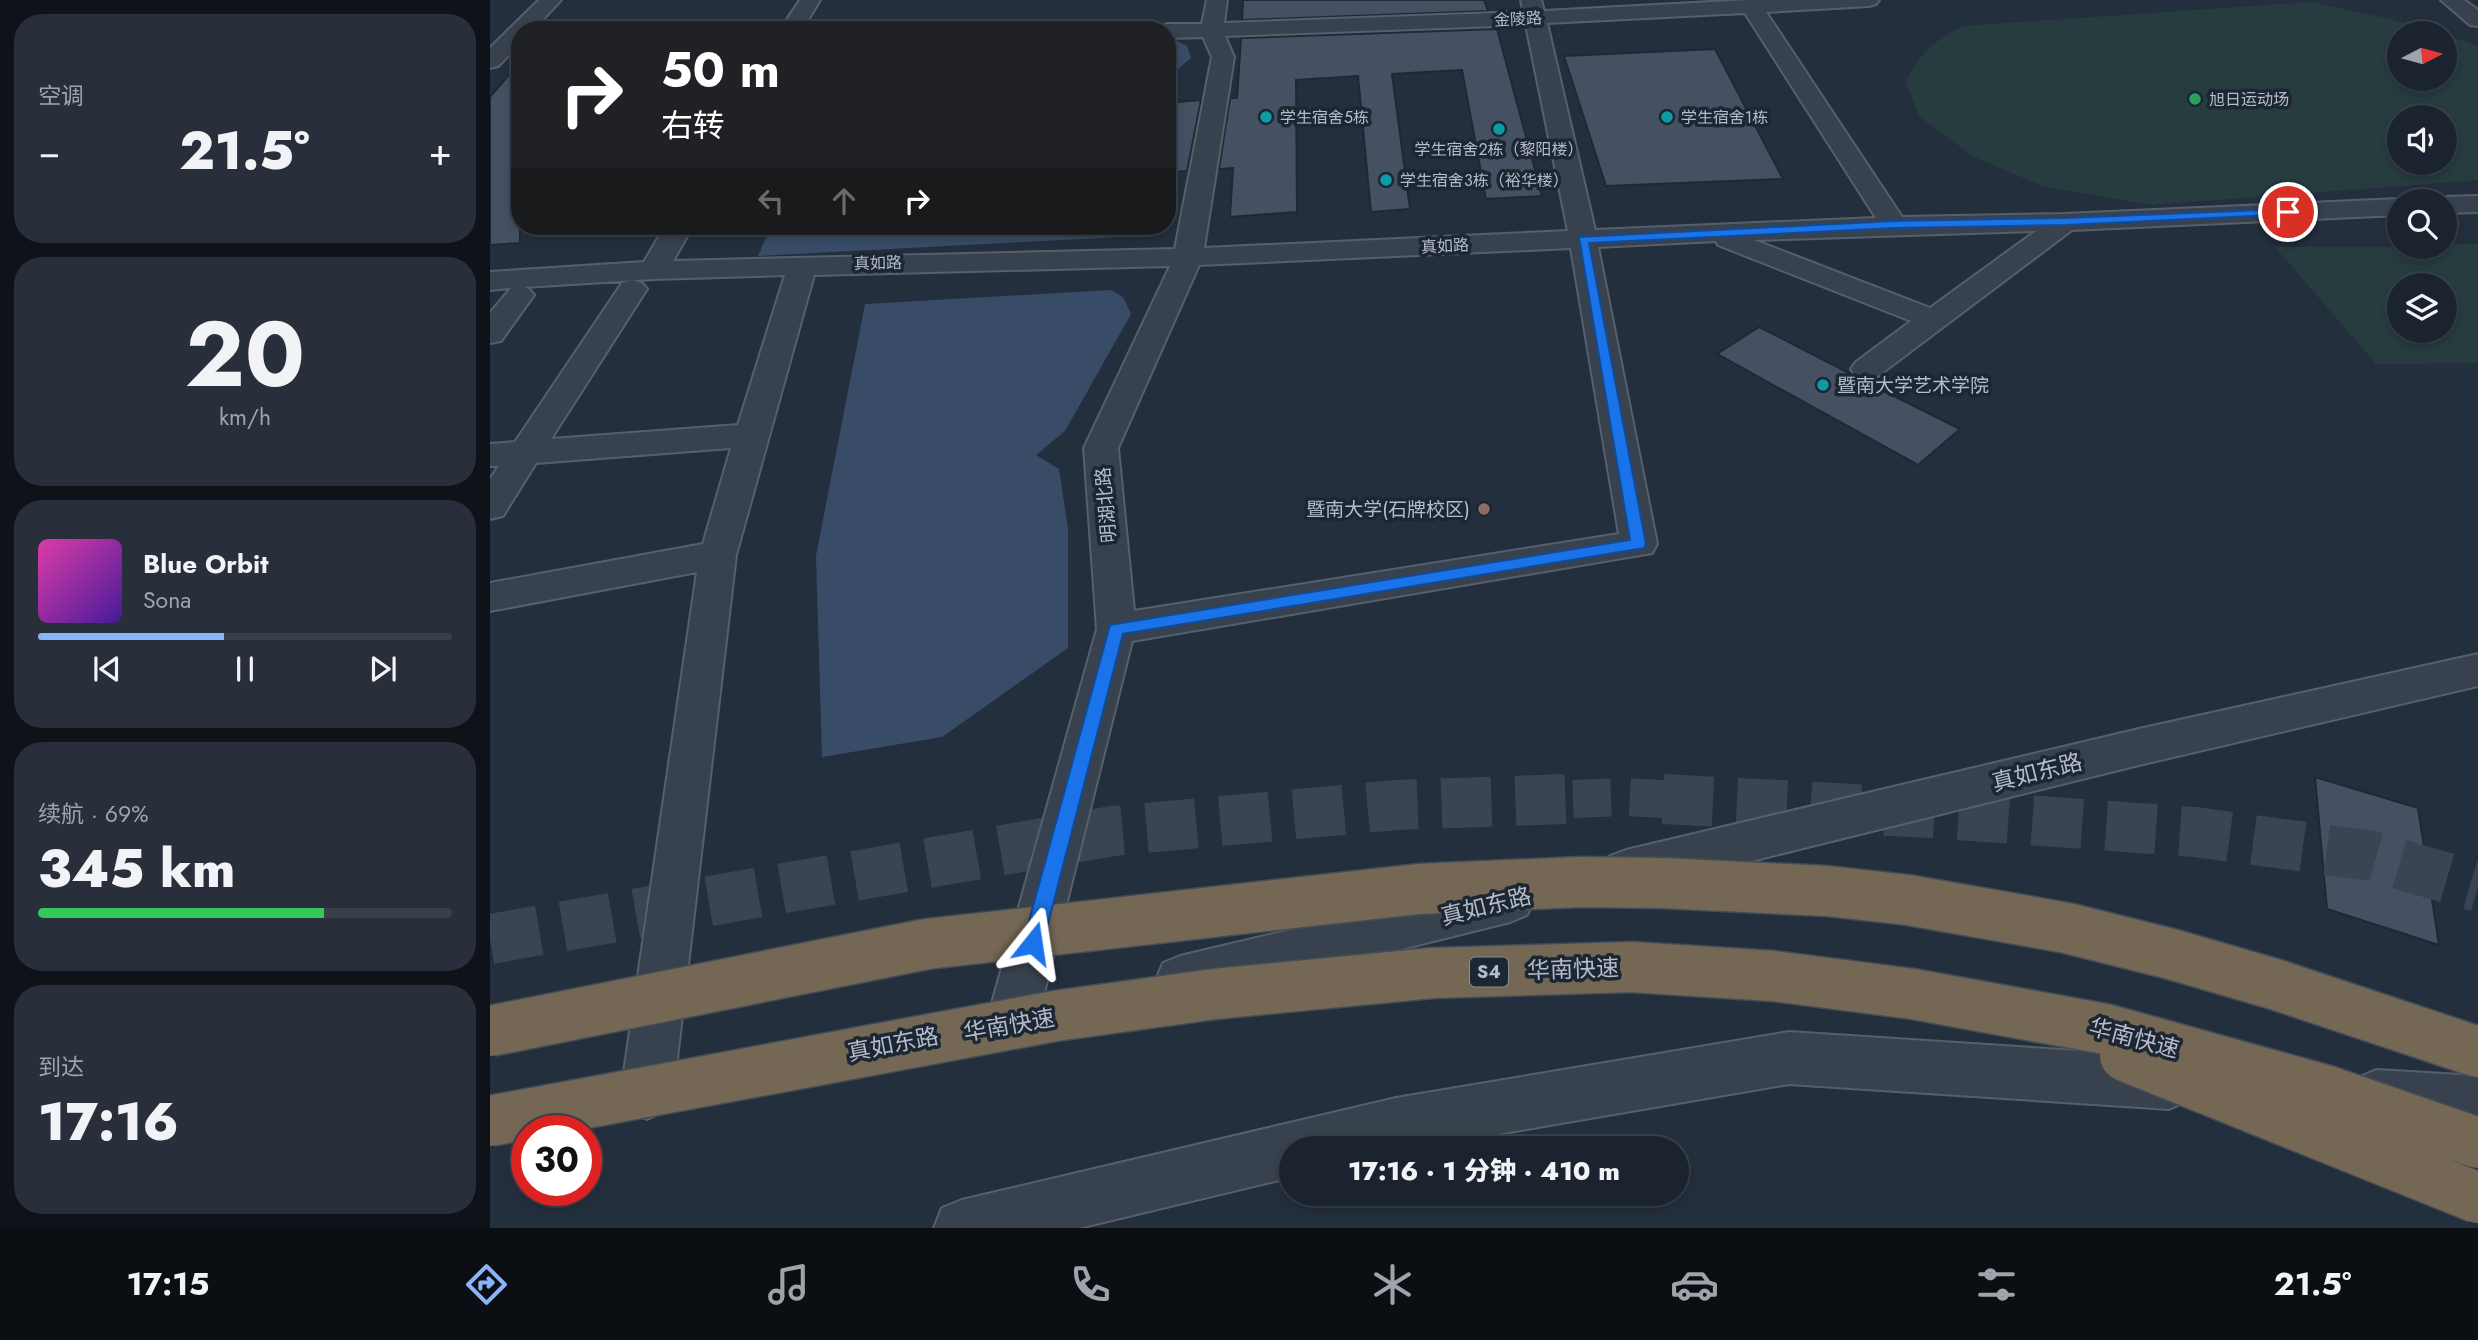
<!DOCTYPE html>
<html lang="zh">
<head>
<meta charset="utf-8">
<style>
	:root { --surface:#1b232e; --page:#282f3a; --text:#f1f3f6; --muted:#a0a4aa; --line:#39404a; --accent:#8ab4f8 }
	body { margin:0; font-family:Jost,"Noto Sans SC",sans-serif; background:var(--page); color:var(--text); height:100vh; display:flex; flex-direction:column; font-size:26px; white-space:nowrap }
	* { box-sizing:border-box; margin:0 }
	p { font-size:23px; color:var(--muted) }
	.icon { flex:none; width:38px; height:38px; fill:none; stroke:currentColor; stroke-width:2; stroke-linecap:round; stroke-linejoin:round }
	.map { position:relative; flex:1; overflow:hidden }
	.side { display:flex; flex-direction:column; gap:14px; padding:14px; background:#0f1319; width:490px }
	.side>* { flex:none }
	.hud { position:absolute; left:21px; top:21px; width:665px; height:214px; border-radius:28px; box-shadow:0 4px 10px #0003,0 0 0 2px var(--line); background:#202124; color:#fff; overflow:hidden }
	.needle { width:46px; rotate:84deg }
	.fabs { position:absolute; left:1897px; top:21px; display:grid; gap:14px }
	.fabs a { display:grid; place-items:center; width:70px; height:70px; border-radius:50%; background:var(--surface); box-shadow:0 4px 10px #0003,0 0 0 2px var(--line); font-size:35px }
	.speed { position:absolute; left:21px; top:1115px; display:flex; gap:14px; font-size:35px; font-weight:700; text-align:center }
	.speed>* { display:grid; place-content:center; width:91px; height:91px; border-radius:50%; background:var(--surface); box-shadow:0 4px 10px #0003,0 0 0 2px var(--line); line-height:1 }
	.speed .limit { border:10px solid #d22; background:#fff; color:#111 }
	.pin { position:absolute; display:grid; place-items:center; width:60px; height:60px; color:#fff; margin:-30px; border:4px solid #fff; border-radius:50%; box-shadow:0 2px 7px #0007 }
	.me { position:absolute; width:77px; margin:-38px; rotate:15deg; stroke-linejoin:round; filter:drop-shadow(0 0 5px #0008) }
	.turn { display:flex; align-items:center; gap:24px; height:147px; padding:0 35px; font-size:32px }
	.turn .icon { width:91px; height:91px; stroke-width:2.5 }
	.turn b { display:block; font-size:49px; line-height:60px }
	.lanes { display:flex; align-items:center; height:66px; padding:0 35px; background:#0003; justify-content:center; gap:35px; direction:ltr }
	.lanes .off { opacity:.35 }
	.big { font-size:52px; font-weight:800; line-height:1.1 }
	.side .card { flex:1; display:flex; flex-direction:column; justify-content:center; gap:10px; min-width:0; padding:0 24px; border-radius:28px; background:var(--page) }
	.side .dial { align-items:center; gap:0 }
	.dial b { font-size:91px; line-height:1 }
	.song { display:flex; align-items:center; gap:21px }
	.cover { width:84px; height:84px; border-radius:10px; background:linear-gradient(135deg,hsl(320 70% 55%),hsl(260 70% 35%)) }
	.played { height:7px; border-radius:4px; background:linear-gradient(90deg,var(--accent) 45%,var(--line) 45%) }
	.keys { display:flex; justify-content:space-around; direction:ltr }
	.heat { display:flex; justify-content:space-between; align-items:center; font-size:38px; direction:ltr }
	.charge { height:10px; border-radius:5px; background:linear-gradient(90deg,#34c759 69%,var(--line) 0) }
	.trip { position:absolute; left:789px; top:1136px; width:410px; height:70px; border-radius:35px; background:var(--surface); box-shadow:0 4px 10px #0003,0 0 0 2px var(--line); font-weight:800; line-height:70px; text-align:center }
	.dock { display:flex; height:112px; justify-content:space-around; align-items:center; background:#0b0e12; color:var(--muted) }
	.dock .icon { width:49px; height:49px }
	.dock .on { color:var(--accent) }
	.dock b { font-size:32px; color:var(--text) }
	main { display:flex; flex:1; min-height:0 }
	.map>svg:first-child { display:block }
	.green { fill:#263c3f; fill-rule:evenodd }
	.water { fill:#394c67 }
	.building { fill:#455162; stroke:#1f2835; stroke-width:2 }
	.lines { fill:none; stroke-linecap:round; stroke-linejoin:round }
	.highway-tunnel-far1 { stroke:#3a4453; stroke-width:38; stroke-dasharray:38 19; stroke-linecap:butt }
	.highway-tunnel { stroke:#3a4453; stroke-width:50; stroke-dasharray:50 24; stroke-linecap:butt }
	.minor-casing { stroke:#565f6c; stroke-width:4 }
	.minor { fill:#38414e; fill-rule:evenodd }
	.highway-bridge-casing { stroke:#434c59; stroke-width:53; stroke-linecap:butt }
	.highway-bridge { stroke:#746855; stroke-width:50 }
	.route { fill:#1a73e8; stroke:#114b97; stroke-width:2 }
	.leisure-dot { fill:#2e9e5b; stroke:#1d2633; stroke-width:2.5 }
	.culture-dot { fill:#0f9aa8; stroke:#1d2633; stroke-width:2.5 }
	.education-dot { fill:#8d6e63; stroke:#1d2633; stroke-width:2.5 }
	.labels { text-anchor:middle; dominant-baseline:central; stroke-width:7; stroke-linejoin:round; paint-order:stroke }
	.far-street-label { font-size:16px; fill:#b4bcc9; stroke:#1d2633 }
	.far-poi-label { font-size:16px; fill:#b4bcc9; stroke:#1d2633; text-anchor:start }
	.shield { fill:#1d2633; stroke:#878f9c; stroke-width:2 }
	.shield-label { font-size:18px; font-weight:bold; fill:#b4bcc9 }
	.poi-label { font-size:19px; fill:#b4bcc9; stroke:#1d2633; text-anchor:start }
	.street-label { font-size:19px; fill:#b4bcc9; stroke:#1d2633 }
	.near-street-label { font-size:23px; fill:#b4bcc9; stroke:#1d2633 }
</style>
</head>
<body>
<main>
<section class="side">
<div class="card"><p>空调</p>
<div class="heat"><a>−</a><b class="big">21.5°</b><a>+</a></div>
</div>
<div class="card dial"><b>20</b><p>km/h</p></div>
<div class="card">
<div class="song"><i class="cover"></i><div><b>Blue Orbit</b><p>Sona</p></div></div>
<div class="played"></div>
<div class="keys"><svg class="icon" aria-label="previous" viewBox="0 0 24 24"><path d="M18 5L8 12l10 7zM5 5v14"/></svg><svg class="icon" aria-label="pause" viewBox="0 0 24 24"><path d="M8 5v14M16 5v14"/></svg><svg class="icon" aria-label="next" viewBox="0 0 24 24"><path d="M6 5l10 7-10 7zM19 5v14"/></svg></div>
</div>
<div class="card"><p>续航 · 69%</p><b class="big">345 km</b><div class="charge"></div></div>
<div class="card"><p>到达</p><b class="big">17:16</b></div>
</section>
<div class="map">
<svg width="1988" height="1228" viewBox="0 0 1988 1228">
	<rect width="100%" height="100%" fill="#242f3e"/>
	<!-- green -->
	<g class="green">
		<path d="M 1821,2 L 1896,18 L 1950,33 L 1909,33 L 1909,79 L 1955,79 L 1955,34 L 1988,46 L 1988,180 L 1660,205 L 1552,186 L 1484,157 L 1429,116 L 1416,82 C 1429,53 1443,42 1472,26 ZM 1909,117 L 1955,117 L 1955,163 L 1909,163 Z"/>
		<path d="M 1955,244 L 1988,244 L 1988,363 L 1886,364 L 1785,247 L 1955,247 ZM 1909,285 L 1955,285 L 1955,331 L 1909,331 Z"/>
	</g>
	<!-- water -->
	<g class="water">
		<polygon points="677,36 697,46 701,58 677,78"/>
		<polygon points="281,226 626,226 629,237 268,256"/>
		<polygon points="621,290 633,297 641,314 575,431 546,455 569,469 578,529 578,648 452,737 332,757 326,556 375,304"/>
	</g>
	<!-- building -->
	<g class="building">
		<polygon points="753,0 994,0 998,11 752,20"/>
		<polygon points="1007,29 1052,196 996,199 972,70 902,74 920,209 881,212 868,76 806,80 807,212 740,217 743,168 729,169 740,98 747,98 751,38"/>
		<polygon points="1225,49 1293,179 1116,186 1074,56"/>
		<polygon points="30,62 30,243 0,245 0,97"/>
		<polygon points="711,100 697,171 677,172 677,103"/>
		<polygon points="1269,327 1361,374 1365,379 1376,382 1470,429 1428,465 1227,354"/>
		<polygon points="1825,777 1928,808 1949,945 1837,909"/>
	</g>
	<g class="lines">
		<!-- highway-tunnel-far1 -->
		<polyline class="highway-tunnel-far1" points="1026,801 1134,797 1207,801"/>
		<!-- highway-tunnel -->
		<g class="highway-tunnel">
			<polyline points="1173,799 1440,813 1705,832 1882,856 1988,887"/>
			<polyline points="0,939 623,831 907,805 1076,799"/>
		</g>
		<defs>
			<g id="minor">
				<polygon points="49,0 71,0 43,30 30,30 30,44 8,66 0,68 0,48"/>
				<polygon points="310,0 330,0 312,30 290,30"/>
				<path d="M 717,0 L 737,0 L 734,23 L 1033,12 L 1031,0 L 1051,0 L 1054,11 L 1259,0 L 1389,0 L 1386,4 L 1379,6 L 1276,12 L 1412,217 L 1575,214 L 1909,199 L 1918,201 L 1909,201 L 1909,215 L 1582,230 L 1388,376 L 1377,379 L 1366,376 L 1361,369 L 1366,362 L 1421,321 L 1228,245 L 1226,241 L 1108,247 L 1167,544 L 1162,553 L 642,641 L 547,1021 L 540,1039 L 522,1046 L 504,1039 L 497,1021 L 607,629 L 594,448 L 680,266 L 324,275 L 246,555 L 183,1093 L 175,1111 L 157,1119 L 139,1111 L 131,1093 L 207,572 L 0,611 L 0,583 L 213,544 L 241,448 L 46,463 L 13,516 L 0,519 L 0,479 L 9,466 L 0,466 L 0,444 L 25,442 L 132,283 L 142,280 L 152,283 L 157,289 L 61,439 L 248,425 L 295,275 L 164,279 L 34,287 L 39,289 L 44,295 L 11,341 L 0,343 L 0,313 L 21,288 L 0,290 L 0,272 L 154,262 L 175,226 L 203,226 L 183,261 L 685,249 L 722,57 L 713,37 L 677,38 L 677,30 L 667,30 L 677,24 L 712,24 ZM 1255,13 L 1386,218 L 1105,230 L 1057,23 ZM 1036,25 L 1078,231 L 714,248 L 744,57 L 735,36 ZM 1546,231 L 1440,308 L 1264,240 ZM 1081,248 L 1129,534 L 644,611 L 628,448 L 709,265 Z"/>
				<polygon points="1951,0 1974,0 1988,10 1988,26 1980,25"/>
				<polygon points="1988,196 1988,212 1955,213 1955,201 1944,201 1955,197"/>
				<polygon points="1988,654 1988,686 1649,765 1136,892 1120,886 1113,871 1120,856 1136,850 1649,729"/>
				<polygon points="1020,878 1037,885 1043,900 1037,915 1020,922 690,1004 673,997 666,980 673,963 690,956"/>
				<polygon points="1299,1032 1679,1057 1697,1065 1705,1083 1697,1101 1679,1109 1299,1084 927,1148 802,1148 802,1177 589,1228 444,1228 452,1208 472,1200 906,1098"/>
				<polygon points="1886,1070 1988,1076 1988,1128 1886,1122 1868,1114 1860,1096 1868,1078"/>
			</g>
		</defs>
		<!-- minor casing -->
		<use href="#minor" class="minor-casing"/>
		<!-- minor -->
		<use href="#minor" class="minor"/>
		<defs>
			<g id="highway-bridge">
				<polyline points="0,1031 437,944 929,889 1090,882 1172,883 1337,891 1418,900 1577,928 1681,954 1784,984 1988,1052"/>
				<polyline points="1635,1056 1988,1198"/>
				<polyline points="0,1121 565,1016 725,994 942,973 1142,967 1283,976 1423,994 1615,1029 1838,1091 1988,1143"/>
			</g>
		</defs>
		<!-- highway-bridge casing -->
		<use href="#highway-bridge" class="highway-bridge-casing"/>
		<!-- highway-bridge -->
		<use href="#highway-bridge" class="highway-bridge"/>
	</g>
	<!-- route -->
	<polygon class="route" points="1798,209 1804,212 1802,214 1576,225 1405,228 1099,243 1156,544 1154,548 633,634 553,943 550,949 543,952 536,949 533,943 620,625 1140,540 1089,237 1405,221 1576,218"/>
	<!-- markers -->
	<circle class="leisure-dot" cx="1705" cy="99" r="7"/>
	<g class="culture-dot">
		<circle cx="776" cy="117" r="7"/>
		<circle cx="1177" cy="117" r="7"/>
		<circle cx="1009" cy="129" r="7"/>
		<circle cx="896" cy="180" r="7"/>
		<circle cx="1333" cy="385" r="7"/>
	</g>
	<circle class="education-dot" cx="994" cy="509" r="7"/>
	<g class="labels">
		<!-- far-street labels -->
		<g class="far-street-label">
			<text transform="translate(1028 19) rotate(-3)">金陵路</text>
			<text transform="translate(955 246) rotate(-3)">真如路</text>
			<text transform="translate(388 263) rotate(-1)">真如路</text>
		</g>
		<!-- far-poi labels -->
		<g class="far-poi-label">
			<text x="1719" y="99">旭日运动场</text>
			<text x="790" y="117">学生宿舍5栋</text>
			<text x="1191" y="117">学生宿舍1栋</text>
			<text x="1009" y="149" text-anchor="middle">学生宿舍2栋（黎阳楼）</text>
			<text x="910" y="180">学生宿舍3栋（裕华楼）</text>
		</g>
		<!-- shield labels -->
		<rect class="shield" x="980" y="957.5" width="38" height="29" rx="5"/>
		<g class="shield-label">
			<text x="999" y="972">S4</text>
		</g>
		<!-- poi labels -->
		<g class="poi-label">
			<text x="1347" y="385">暨南大学艺术学院</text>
			<text x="980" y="509" text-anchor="end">暨南大学(石牌校区)</text>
		</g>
		<!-- street labels -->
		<g class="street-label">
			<text transform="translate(616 505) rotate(-95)">明湖北路</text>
		</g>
		<!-- near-street labels -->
		<g class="near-street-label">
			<text transform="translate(1547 772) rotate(-14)">真如东路</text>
			<text transform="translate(996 906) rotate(-14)">真如东路</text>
			<text transform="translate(1083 969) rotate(-2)">华南快速</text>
			<text transform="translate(519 1025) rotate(-10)">华南快速</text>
			<text transform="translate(1644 1038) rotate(15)">华南快速</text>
			<text transform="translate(403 1044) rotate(-11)">真如东路</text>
		</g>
	</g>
</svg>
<div class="fabs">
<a><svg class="needle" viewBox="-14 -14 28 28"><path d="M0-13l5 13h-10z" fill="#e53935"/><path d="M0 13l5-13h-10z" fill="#a0a4aa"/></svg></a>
<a><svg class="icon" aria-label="sound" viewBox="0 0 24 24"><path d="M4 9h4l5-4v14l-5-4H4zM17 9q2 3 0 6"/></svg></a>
<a><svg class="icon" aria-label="search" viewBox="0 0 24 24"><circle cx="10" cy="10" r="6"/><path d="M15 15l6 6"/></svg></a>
<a><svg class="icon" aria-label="layers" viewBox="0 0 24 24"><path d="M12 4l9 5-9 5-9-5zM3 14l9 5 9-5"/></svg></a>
</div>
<div class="speed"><div class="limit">30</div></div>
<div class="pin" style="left:1798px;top:212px;background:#d93025"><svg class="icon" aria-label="arrive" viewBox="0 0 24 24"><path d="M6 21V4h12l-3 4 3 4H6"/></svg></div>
<svg class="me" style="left:543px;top:943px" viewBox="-20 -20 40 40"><path d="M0-17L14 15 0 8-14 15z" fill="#1a73e8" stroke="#fff" stroke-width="4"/></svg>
<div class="trip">17:16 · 1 分钟 · 410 m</div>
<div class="hud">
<div class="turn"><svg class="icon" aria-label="right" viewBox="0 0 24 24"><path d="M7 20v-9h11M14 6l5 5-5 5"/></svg><div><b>50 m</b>右转</div></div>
<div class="lanes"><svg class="icon off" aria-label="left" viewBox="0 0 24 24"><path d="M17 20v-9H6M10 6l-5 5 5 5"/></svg><svg class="icon off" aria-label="ahead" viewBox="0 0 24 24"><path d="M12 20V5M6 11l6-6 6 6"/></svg><svg class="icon" aria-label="right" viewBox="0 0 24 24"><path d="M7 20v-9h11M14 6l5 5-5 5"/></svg></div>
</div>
</div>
</main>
<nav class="dock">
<b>17:15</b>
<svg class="icon on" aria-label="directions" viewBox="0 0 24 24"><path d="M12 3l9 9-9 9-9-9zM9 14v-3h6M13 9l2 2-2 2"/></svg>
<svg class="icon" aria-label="music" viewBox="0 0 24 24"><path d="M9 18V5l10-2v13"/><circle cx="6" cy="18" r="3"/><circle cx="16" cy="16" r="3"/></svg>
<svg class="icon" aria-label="phone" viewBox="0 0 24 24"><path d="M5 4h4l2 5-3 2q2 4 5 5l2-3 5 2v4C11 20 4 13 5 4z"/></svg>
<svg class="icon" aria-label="climate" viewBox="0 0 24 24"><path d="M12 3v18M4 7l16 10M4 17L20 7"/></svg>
<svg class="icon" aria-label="car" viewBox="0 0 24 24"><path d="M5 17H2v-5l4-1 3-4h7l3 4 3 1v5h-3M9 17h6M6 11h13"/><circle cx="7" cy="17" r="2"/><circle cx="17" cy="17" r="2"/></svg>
<svg class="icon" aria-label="filters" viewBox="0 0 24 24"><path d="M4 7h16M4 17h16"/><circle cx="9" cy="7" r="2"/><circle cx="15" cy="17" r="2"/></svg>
<b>21.5°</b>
</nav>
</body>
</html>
